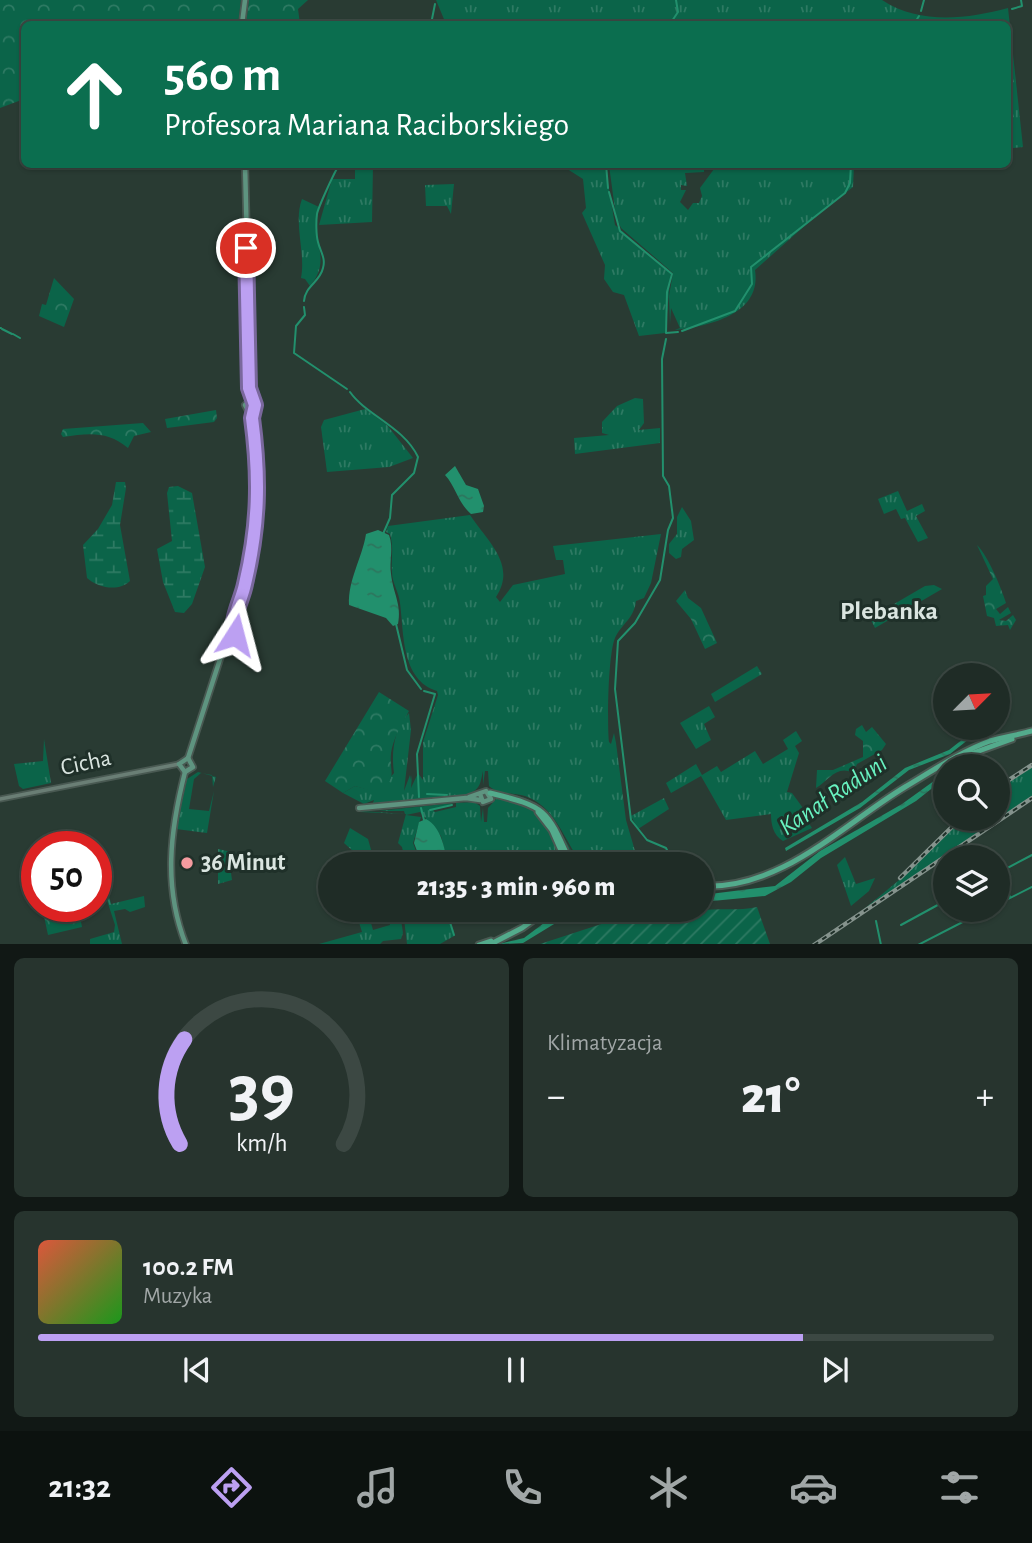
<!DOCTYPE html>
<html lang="pl">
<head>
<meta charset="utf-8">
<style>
	:root { --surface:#1f2c26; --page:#27342e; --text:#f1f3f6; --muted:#a1a7a7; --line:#3c4843; --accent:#bca0f2 }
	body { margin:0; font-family:"Alegreya Sans",sans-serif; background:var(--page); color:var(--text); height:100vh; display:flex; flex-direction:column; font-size:26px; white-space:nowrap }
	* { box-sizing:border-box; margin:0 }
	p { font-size:23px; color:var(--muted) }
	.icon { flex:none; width:38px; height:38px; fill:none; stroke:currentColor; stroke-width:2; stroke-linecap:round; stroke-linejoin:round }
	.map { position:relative; height:944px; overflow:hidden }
	.details { display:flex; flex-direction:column; gap:14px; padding:14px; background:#111815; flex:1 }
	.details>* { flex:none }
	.banner { position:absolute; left:21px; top:21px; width:990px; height:147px; border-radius:10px; box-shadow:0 2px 5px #0004,0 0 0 2px var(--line); background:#0b6e4f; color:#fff; overflow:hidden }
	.needle { width:46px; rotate:66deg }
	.tools { position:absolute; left:933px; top:663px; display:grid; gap:14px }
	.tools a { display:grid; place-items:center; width:77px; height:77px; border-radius:50%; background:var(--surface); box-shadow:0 2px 5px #0004,0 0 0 2px var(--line); font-size:35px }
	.speed { position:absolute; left:21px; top:831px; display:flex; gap:14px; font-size:35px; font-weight:700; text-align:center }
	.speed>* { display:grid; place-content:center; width:91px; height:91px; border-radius:50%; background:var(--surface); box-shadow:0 2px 5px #0004,0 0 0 2px var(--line); line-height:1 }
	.speed .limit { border:10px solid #d22; background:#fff; color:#111 }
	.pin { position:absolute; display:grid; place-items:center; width:60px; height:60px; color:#fff; margin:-30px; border:4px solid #fff; border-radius:50%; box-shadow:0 2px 7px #0007 }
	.me { position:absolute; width:77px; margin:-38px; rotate:9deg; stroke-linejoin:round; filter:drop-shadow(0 0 5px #0008) }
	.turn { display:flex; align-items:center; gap:24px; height:147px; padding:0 28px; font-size:32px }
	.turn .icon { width:91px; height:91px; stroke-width:2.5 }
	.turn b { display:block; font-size:49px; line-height:60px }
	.big { font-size:52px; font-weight:800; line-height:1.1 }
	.details .tile { flex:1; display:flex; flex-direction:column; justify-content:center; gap:10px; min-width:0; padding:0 24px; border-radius:10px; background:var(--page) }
	.details .dial { align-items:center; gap:0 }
	.dial svg { height:182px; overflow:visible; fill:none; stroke:var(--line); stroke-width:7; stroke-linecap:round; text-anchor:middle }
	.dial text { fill:var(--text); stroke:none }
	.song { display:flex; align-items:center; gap:21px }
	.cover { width:84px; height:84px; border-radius:10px; background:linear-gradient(135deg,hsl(10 70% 55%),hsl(120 70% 35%)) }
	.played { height:7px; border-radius:4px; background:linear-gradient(90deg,var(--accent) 80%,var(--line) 80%) }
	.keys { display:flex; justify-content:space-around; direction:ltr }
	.heat { display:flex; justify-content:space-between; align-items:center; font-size:38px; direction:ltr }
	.details .tiles { flex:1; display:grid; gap:14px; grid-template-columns:1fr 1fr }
	.tile:last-child { grid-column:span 2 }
	.trip { position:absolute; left:318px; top:852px; width:396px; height:70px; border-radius:35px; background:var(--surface); box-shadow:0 2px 5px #0004,0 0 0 2px var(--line); font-weight:800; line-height:70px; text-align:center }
	.tab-bar { display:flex; height:112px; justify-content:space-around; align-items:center; background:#0c120f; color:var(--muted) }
	.tab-bar .icon { width:49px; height:49px }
	.tab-bar .selected { color:var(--accent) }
	.tab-bar b { font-size:32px; color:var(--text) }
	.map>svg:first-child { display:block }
	.grass { fill:url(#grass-tufts) }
	.forest { fill:url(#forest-crowns) }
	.wetland { fill:url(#wetland-marsh) }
	.garden { fill:url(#garden-furrows) }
	.water { fill:url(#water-ripples) }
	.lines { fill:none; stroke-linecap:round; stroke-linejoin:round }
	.stream { stroke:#22906d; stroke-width:2 }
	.tertiary-casing { stroke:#495952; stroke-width:7 }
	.secondary-casing { stroke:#495952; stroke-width:8 }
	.primary-casing { stroke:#495952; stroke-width:9 }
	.tertiary { stroke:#6a7e75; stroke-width:3.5 }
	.secondary { stroke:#5e9480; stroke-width:4.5 }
	.primary { stroke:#53ab8c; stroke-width:5 }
	.rail-casing { stroke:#85938d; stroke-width:4.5 }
	.rail { stroke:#1f3029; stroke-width:2; stroke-dasharray:5; stroke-linecap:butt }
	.route-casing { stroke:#7a689d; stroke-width:18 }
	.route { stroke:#bca0f2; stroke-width:12 }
	.poi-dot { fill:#f49b9f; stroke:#1f3029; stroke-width:2.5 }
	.labels { text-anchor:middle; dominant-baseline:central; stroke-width:6; stroke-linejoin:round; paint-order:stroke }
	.street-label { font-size:24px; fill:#dae5e0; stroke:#1f3029 }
	.poi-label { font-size:24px; font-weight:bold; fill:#dae5e0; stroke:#1f3029; text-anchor:start }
	.neighbourhood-label { font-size:26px; font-weight:bold; fill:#dae5e0; stroke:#1f3029 }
	.water-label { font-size:26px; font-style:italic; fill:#68f2c0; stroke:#1f3029 }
</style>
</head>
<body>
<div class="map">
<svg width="1032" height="945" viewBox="0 0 1032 945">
	<defs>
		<pattern id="grass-tufts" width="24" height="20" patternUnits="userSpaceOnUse" patternTransform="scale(1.75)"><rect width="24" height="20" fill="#0b6449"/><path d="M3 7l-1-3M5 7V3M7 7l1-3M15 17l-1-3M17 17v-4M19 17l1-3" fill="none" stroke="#2e7a63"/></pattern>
		<pattern id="forest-crowns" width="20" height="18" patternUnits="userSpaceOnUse" patternTransform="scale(1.75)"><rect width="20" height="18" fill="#0b6449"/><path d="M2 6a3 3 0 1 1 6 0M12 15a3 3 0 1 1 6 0" fill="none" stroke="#2e7a63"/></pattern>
		<pattern id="wetland-marsh" width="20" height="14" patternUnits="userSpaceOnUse" patternTransform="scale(1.75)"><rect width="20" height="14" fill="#0b6449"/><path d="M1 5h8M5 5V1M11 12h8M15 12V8" fill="none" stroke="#2e7a63"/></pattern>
		<pattern id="garden-furrows" width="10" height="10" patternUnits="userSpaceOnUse" patternTransform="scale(1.75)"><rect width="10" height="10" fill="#0b6449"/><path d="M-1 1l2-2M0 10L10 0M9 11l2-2" fill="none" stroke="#2e7a63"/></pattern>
		<pattern id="water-ripples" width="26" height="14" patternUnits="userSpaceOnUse" patternTransform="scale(1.75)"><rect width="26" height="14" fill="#22906d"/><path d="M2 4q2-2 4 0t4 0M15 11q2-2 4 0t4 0" fill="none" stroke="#2d765e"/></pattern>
	</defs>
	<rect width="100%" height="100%" fill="#293b33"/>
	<!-- grass -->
	<g class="grass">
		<path d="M 436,0 L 882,0 C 920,25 967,19 1008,8 L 1023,147 L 1013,148 L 1013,156 L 1008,155 L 1008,24 L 446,24 Z"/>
		<polygon points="355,165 373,165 372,222 319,225 332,179 355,179"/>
		<polygon points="561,165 605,165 615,225 671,273 665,333 639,336 624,295 613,292 604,279 605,265 582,213 586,208 583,179"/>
		<path d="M 609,165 L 704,165 L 704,172 L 685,173 L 687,186 L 681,185 L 681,190 L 686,190 L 680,202 L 688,210 L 693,203 L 699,203 L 702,196 L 700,188 L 717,165 L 854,165 L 853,187 L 818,214 L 755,270 C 762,315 708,326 675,330 L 680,328 L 671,308 L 670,324 L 669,296 L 673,273 L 621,228 L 616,217 Z"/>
		<polygon points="454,184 451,214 447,206 426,206 425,185"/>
		<path d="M 302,199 L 319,207 C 308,239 334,258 310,286 L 305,279 L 301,278 C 306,253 293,223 302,199 Z"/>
		<polygon points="635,398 643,399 644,423 639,430 660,428 660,443 575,454 574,438 609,435 602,433 602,422 617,406"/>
		<polygon points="365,409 387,425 413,458 389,467 327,472 321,427 324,420"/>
		<polygon points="898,491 907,511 922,504 925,511 916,516 928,538 918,542 905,518 901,519 896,509 884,514 878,499"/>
		<polygon points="682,507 691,521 694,540 682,549 681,557 676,559 669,553 669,544 677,534 677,517"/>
		<path d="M 470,515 C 488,542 517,565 496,597 L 500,602 L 513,585 L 565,574 L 563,560 L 556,560 L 553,546 L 661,534 L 651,583 L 644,598 L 636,601 C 634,619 622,623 615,638 C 608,654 607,724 609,742 L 611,744 L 614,733 L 616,743 L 626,820 L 635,851 L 601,860 L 576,855 C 561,832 553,806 525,796 C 513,792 498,795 489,786 L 488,771 L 485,771 L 483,785 L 483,771 C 480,785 480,791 464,795 L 373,803 L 374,800 L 364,804 L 343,793 L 355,786 L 378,792 L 394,773 C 391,752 394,728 409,713 L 411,730 L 404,791 L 410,775 L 411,780 L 412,775 L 411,788 L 418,773 L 423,780 L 423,742 L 438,695 L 437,691 C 401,680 404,633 400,603 C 399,592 392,583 392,572 C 391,558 394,548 390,534 L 386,532 L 388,526 Z"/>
		<polygon points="934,585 942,589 875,628 870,618 925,586"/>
		<polygon points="757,666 762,674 715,702 711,694"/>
		<polygon points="709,706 715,717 704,724 711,740 696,749 680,723"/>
		<path d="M 796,731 L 802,741 L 795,746 L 799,753 L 787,792 L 792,793 L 811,819 L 808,822 L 812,828 L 783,841 C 773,835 771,824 771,814 L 726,820 L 701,776 L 671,793 L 666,783 L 696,764 L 702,775 L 717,766 L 721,772 L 755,751 L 763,764 L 788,749 L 783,740 Z"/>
		<polygon points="44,739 51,783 23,789 19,786 14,764 43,761"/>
		<polygon points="1032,767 1032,796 858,914 904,876 962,819 998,819 998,789"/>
		<polygon points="198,772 216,777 213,787 212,775 201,773 194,779 189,809 209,811 214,791 207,833 176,829 187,779"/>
		<path d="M 497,794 C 537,791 555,821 572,852 L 572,854 L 556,860 L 554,857 L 546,864 L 448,864 L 441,836 L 420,812 L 406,815 L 421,817 L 413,843 L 421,864 L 406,864 L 402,847 L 398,843 L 406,814 L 360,812 L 361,810 L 373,809 L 361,811 L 405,814 L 404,811 L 378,811 L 454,803 L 433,810 L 435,812 L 456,807 L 456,803 L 474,802 L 480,806 L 481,822 L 483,808 L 484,822 L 487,822 L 488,808 L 497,798 C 531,795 557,830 556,857 L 561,857 L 559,850 L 566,855 L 569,853 L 570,849 L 565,847 C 551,813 533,797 497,794 Z"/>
		<polygon points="664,798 669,809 638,829 631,816"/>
		<polygon points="350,828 368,839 375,864 358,864 355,853 344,843"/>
		<polygon points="218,849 236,853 231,873 232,880 218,884"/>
		<polygon points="845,857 856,884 875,878 869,891 851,906 837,865"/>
		<polygon points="106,883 111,904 144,896 145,907 130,912 125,909 114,911 122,944 90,944 90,939 114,932 115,925 102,885"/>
		<polygon points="403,910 429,910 430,913 445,910 454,936 440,944 407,944"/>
		<polygon points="387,911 400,913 403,933 401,939 383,941 380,944 319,944 362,932 358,919 369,916 373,930 390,925"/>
	</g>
	<!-- forest -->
	<g class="forest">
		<polygon points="241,0 238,24 24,24 24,99 0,108 0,0"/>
		<polygon points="249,0 308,0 298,9 300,24 246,24"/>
		<polygon points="54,278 74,299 64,327 39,316 42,304 46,305"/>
		<polygon points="216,410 217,418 214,422 167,428 165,419"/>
		<path d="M 143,423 L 151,432 L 134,436 L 128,448 C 108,431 89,433 63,437 L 61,434 L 63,429 Z"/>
		<path d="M 977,545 C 988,556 1001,587 1006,603 L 996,609 L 1000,614 L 1008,607 L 1011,613 L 999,620 L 1006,621 L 1013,615 L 1016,620 L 1010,630 L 1008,625 L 996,626 L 994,618 L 987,616 L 983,596 L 986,595 L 986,586 L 993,579 Z"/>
		<polygon points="685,590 688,598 701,608 717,643 705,649 691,619 676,601"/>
		<path d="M 379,692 L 409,711 C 402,723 393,739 391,753 C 389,776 399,774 378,793 L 355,786 L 343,793 L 325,781 Z"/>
		<path d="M 862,725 L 866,732 L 872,727 L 886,744 L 882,750 L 857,764 L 853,773 C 837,764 828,781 816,788 L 817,770 L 833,770 L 863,757 L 863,741 L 855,735 L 856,729 Z"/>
		<polygon points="42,907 78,907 82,927 48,935"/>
	</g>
	<!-- wetland -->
	<g class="wetland">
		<path d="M 116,482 L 125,482 L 126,488 L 120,525 L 130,581 C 119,592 98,588 87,578 L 83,545 L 98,529 L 112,505 Z"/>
		<polygon points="178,486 192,493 205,567 192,604 184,613 175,612 163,582 157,549 172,541 167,493 169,487"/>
	</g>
	<!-- garden -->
	<path class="garden" d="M 757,907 L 770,944 L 537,945 L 629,915 C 644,914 657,923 672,921 C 682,919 692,911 703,910 C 721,908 738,911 757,907 Z"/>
	<!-- water -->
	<g class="water">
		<path d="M 455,466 L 466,485 L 478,489 L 484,506 L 483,512 L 471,514 C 458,503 456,487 445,475 Z"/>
		<path d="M 378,530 L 389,535 C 394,549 389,560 391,574 C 393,593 402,605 398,624 L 393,626 L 386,618 L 349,605 C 348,579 362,559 366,534 Z"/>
		<polygon points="977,728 983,728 950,754 909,770 860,808 786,851 785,848 862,802 905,768 949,750"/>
		<polygon points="945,773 945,778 916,801 821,858 791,882 765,896 702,902 702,895 775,886 820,851 902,804"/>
		<path d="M 426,819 C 442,828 444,848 448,864 L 422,864 L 414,843 L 419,822 Z"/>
		<polygon points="596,910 606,910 581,921 559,921 523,943 499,944 524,938 556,914 586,914"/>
	</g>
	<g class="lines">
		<!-- stream -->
		<g class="stream">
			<polyline points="1012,9 1022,6 1021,0"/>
			<polyline points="921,11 924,0"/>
			<polyline points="431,24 435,4"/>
			<polyline points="670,24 678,12 676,0"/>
			<polyline points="914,24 919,16"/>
			<polyline points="606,164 608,188"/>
			<polyline points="609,192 620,231 672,274 667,292 666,333 678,332"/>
			<path d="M 304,301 C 305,286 320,282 323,268 C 326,258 320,251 318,242 C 316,235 316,221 317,214 C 318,208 336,168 340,164"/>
			<polyline points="304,307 305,315 296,326 294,353 347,389"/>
			<polyline points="0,328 1,328"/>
			<polyline points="2,329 12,334"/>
			<polyline points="682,331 735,311 752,284 751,267 845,193 850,183 851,164"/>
			<polyline points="13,334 20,338"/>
			<polyline points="666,339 662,359 663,476 669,486 673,518 668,530 660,580 635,623 618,641 615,689 631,820 647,840 666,848 672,860"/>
			<path d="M 350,392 C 366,415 404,427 418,457 L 414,473 L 392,495 L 390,518 L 383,534"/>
			<polyline points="396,624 407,670 421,689"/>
			<polyline points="427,794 447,795"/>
			<polyline points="419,797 417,754 435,694 424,691"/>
			<polyline points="421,808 424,820"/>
			<polyline points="430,810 452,805"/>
			<polyline points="974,856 975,858"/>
			<polyline points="998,873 1032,855"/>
			<polyline points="1002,877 1010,897"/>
			<polyline points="998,904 1032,887"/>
			<polyline points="446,910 448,918"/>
			<polyline points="449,919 454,935"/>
			<polyline points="876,921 881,945"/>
			<polyline points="901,925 945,901"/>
			<polyline points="918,945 986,910"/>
		</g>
		<defs>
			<polyline id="tertiary" points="0,799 179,764"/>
			<g id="secondary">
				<polyline points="242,24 245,0"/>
				<polyline points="245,164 251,400"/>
				<polyline points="249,410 255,405 251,400 245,405 252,418"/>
				<polyline points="233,629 258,513 252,409"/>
				<polyline points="188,758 222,653 221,633 227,627 233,629 233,640 224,640"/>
				<path d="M 185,772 C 170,831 163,887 186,945"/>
				<polyline points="185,772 179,764 188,758"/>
				<polyline points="185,772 193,767 188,758"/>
				<polyline points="469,797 486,791 491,799 483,802 480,794"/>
				<polyline points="359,808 466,798 480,800"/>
			</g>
			<g id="primary">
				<polyline points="962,757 1012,739"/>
				<path d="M 490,793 C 548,807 547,810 571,864"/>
				<polyline points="538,812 552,830 567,864"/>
				<path d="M 702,886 C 781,890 842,825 905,787 C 932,771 962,751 990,741 C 1004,737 1018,735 1032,731"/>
				<polyline points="479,945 491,941"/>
				<polyline points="489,945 522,928 547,910"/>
			</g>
		</defs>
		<!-- tertiary casing -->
		<use href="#tertiary" class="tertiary-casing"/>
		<!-- secondary casing -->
		<use href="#secondary" class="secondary-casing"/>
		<!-- primary casing -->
		<use href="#primary" class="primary-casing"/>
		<!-- tertiary -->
		<use href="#tertiary" class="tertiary"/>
		<!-- secondary -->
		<use href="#secondary" class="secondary"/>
		<!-- primary -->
		<use href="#primary" class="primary"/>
		<defs>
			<g id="rail">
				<polyline points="998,787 1032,765"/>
				<polyline points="900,878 960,819"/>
				<polyline points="814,945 1032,798"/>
			</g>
		</defs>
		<!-- rail casing -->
		<use href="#rail" class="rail-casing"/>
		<!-- rail -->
		<use href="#rail" class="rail"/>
	</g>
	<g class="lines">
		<defs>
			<path id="route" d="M 235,635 C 230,619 242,600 245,584 C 259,525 260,478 252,418 L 255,405 L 249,388 L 246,248"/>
		</defs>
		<!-- route casing -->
		<use href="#route" class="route-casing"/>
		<!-- route -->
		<use href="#route" class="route"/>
	</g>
	<!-- markers -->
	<circle class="poi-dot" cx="187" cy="863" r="7"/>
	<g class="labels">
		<!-- street labels -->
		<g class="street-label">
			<text transform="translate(86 763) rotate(-12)">Cicha</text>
		</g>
		<!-- poi labels -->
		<g class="poi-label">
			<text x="201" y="863">36 Minut</text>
		</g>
		<!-- neighbourhood labels -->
		<g class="neighbourhood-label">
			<text x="889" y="611">Plebanka</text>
		</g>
		<!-- water labels -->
		<g class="water-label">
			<text transform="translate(833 795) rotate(-34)">Kanał Raduni</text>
		</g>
	</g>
</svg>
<div class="tools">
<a><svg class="needle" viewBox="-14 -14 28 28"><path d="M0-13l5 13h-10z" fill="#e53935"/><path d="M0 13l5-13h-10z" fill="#a1a7a7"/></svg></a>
<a><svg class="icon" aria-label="search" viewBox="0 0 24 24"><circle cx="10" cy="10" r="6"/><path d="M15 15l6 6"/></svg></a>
<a><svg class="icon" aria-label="layers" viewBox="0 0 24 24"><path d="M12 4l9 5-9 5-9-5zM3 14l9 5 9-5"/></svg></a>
</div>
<div class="speed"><div class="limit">50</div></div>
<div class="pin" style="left:246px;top:248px;background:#d93025"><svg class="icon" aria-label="arrive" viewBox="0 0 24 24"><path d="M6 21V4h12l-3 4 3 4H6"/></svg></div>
<svg class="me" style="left:235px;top:635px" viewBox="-20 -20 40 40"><path d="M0-17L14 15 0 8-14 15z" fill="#bca0f2" stroke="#fff" stroke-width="4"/></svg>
<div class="trip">21:35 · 3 min · 960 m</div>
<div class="banner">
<div class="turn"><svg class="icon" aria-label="ahead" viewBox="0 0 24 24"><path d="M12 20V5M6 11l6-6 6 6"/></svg><div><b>560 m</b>Profesora Mariana Raciborskiego</div></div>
</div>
</div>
<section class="details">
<div class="tiles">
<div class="tile dial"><svg viewBox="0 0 100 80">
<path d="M14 69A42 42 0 1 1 86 69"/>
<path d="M14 69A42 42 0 0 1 16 23" stroke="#bca0f2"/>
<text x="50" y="56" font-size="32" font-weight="700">39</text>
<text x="50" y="72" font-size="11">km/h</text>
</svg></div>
<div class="tile"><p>Klimatyzacja</p>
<div class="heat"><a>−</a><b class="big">21°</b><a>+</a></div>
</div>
<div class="tile">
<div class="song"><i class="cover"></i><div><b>100.2 FM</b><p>Muzyka</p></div></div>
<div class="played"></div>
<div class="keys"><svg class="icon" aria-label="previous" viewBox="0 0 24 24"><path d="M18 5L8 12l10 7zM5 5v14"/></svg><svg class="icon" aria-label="pause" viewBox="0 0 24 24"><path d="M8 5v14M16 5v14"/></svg><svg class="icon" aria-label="next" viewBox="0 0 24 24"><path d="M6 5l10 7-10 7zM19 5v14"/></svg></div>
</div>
</div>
</section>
<nav class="tab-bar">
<b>21:32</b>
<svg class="icon selected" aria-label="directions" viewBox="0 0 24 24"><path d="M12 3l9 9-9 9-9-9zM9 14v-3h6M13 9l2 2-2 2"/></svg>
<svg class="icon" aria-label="music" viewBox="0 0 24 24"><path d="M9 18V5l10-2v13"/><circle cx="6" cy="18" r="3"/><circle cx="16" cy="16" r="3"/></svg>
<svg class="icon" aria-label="phone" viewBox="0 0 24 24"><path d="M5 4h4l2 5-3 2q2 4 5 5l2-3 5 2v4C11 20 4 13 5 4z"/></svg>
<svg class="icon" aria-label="climate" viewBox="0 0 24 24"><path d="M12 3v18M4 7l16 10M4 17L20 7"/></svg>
<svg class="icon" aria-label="car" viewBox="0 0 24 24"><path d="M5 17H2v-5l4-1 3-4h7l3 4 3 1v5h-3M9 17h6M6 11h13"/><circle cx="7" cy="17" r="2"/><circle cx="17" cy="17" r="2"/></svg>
<svg class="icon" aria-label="filters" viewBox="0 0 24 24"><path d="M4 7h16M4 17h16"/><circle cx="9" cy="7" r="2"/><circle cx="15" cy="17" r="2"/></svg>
</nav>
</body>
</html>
